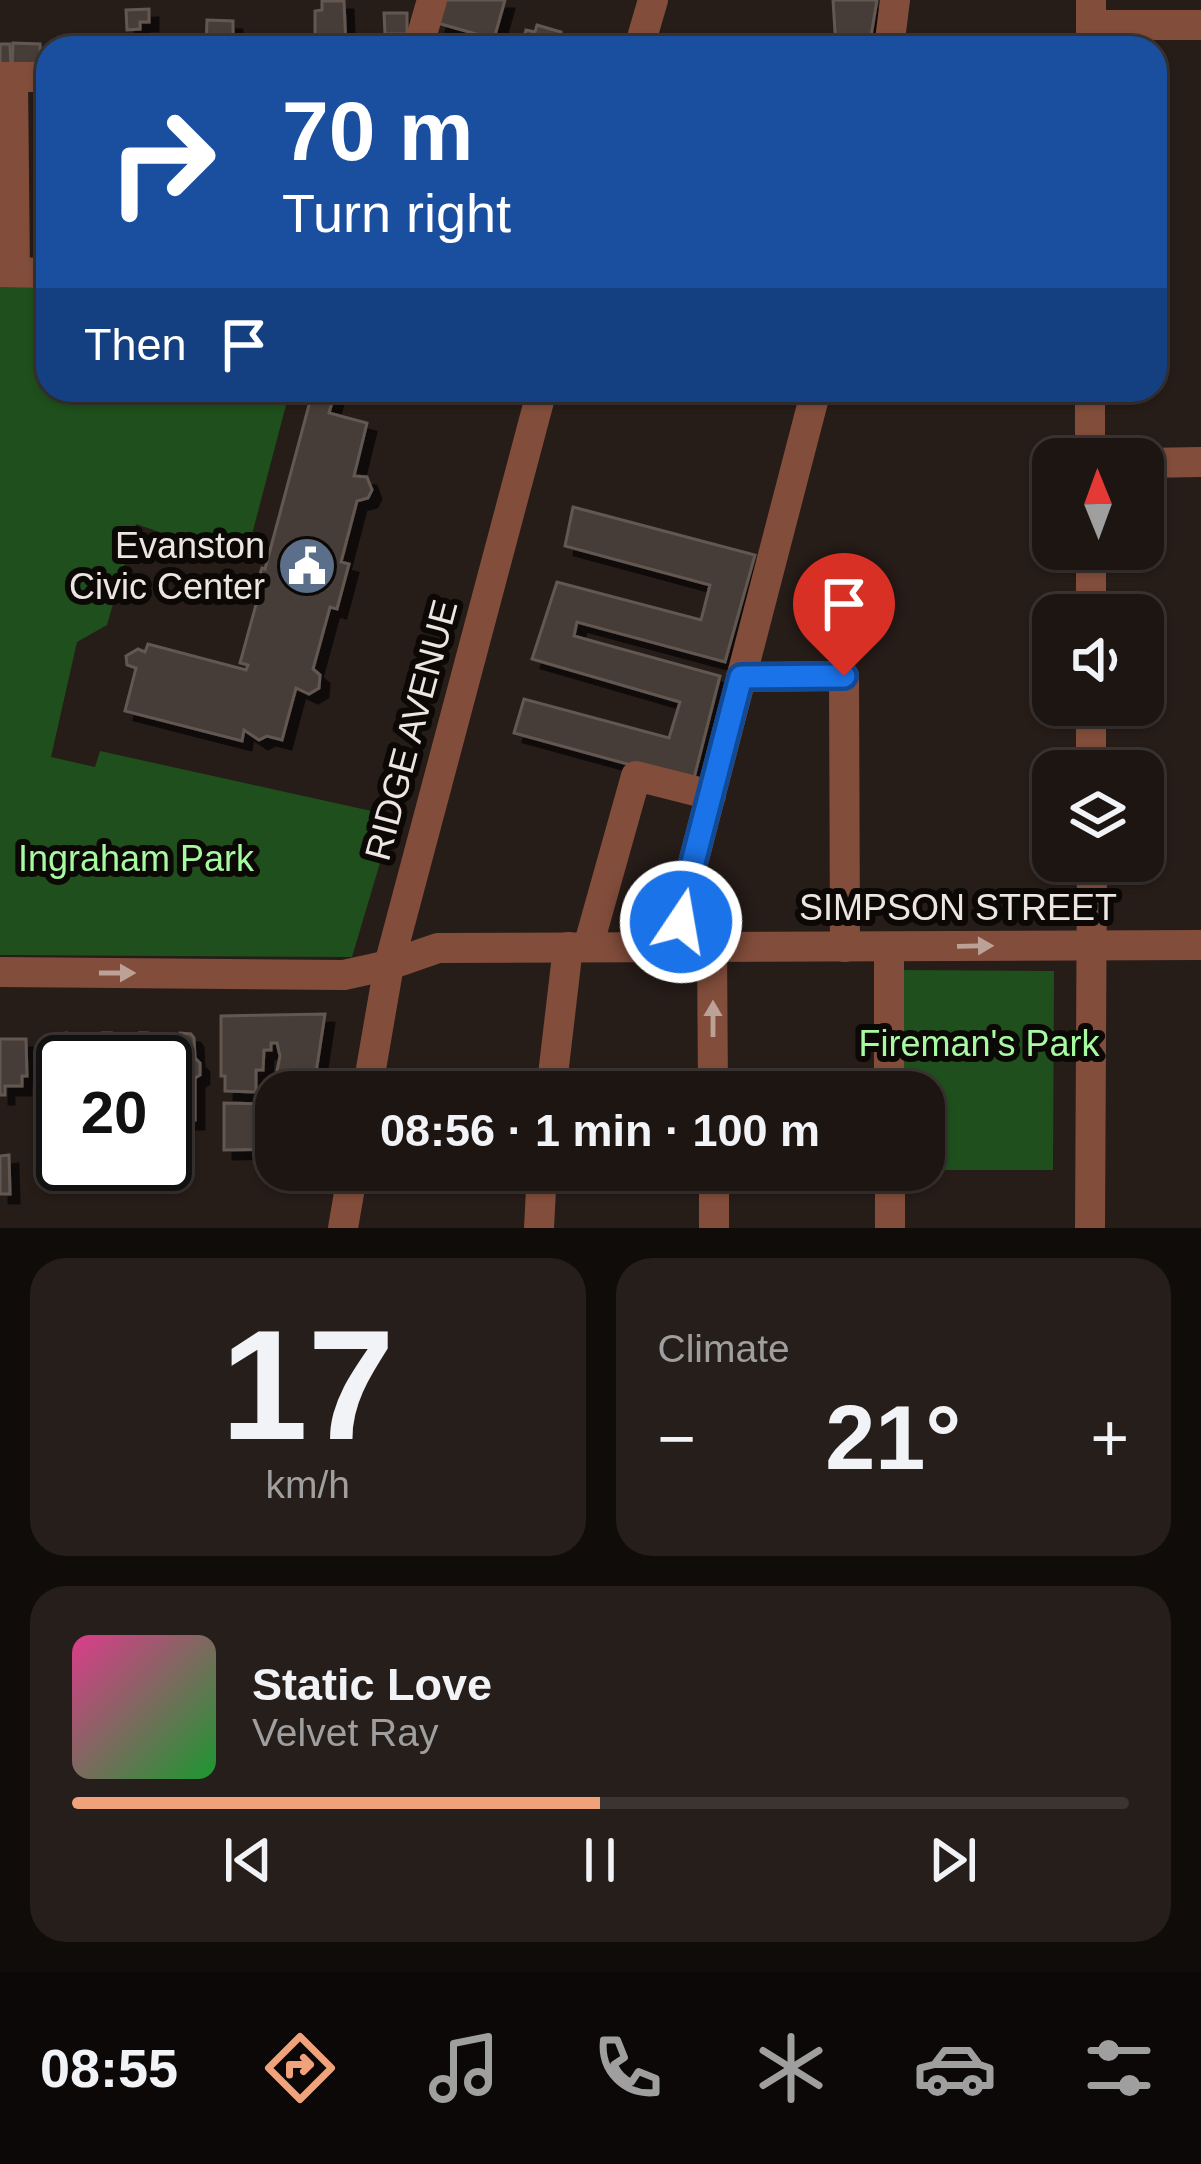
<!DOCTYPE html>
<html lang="en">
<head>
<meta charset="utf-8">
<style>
	:root { --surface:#1c1512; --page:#251e1b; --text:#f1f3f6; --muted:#a09f9f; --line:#3a3432; --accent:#f0a27a }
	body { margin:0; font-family:Helvetica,sans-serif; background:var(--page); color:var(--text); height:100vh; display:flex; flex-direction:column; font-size:45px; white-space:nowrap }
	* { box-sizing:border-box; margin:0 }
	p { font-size:39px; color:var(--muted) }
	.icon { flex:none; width:66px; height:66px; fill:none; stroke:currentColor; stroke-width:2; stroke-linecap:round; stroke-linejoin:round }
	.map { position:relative; height:1228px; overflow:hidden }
	.panel { display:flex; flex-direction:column; gap:30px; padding:30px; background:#0f0c0a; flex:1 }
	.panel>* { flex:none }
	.hud { position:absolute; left:36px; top:36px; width:1131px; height:366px; border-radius:36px; box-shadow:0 3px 9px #0004,0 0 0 3px var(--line); background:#1a4fa0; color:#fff; overflow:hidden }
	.needle { width:78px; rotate:359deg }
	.fabs { position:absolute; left:1032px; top:438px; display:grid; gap:24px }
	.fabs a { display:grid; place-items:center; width:132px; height:132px; border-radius:24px; background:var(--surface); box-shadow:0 3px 9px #0004,0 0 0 3px var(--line); font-size:60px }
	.speed { position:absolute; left:36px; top:1035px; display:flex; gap:24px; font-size:60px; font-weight:700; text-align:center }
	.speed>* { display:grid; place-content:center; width:156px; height:156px; border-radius:50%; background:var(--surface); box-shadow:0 3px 9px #0004,0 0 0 3px var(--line); line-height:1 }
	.speed .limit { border:6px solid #111; border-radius:18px; background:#fff; color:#111 }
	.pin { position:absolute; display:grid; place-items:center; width:102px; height:102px; color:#fff; margin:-123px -51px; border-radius:50% 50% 50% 0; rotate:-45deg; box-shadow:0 0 12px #0007 }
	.pin .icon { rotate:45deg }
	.me { position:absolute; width:132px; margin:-66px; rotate:12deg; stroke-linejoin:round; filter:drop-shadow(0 0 9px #0008) }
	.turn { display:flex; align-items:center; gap:42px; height:252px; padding:0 48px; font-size:54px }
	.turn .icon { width:156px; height:156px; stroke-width:2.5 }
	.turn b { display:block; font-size:84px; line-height:102px }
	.then { display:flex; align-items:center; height:114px; padding:0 48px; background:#0003; gap:24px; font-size:45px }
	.big { font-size:90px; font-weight:700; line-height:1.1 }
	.panel .widget { flex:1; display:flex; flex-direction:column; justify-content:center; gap:18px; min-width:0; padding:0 42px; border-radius:36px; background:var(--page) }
	.panel .dial { align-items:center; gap:0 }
	.dial b { font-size:156px; line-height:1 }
	.song { display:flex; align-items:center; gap:36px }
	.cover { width:144px; height:144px; border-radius:18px; background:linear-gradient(135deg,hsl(330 70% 55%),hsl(130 70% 35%)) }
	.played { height:12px; border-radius:6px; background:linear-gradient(90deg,var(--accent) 50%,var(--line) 50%) }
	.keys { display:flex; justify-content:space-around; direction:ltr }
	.heat { display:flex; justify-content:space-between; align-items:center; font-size:66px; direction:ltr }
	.panel .tiles { flex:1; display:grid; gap:30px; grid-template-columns:1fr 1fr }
	.widget:last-child { grid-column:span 2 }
	.trip { position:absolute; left:255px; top:1071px; width:690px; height:120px; border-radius:36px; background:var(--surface); box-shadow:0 3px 9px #0004,0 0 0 3px var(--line); font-weight:700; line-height:120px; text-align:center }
	.tabs { display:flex; height:192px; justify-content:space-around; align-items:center; background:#0b0807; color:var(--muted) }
	.tabs .icon { width:84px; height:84px }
	.tabs .on { color:var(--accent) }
	.tabs b { font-size:54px; color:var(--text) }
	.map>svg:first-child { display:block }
	.green { fill:#1f4f1d }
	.building { fill:#473d37; stroke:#625851; stroke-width:3; filter:url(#shadow) }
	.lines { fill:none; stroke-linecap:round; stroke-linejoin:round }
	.minor { stroke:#824d3b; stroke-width:30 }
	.oneway { fill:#bca197 }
	.route-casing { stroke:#114b97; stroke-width:30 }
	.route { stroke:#1a73e8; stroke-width:21 }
	.labels { text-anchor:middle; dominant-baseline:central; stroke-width:12; stroke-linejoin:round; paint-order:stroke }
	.poi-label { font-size:36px; fill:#ece5e2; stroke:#0c0806; text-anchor:end }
	.street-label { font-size:36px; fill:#ece5e2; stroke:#0c0806 }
	.park-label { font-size:36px; fill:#a7faa1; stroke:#0c0806 }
</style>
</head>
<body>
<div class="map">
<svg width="1201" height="1228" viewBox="0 0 1201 1228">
	<defs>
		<filter id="shadow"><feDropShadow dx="9" dy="9" stdDeviation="0" flood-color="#0009"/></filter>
	</defs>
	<rect width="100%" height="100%" fill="#261c18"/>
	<!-- green -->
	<g class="green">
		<polygon points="0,285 48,285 48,390 290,390 245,561 136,524 107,625 77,642 51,757 95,767 100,751 394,816 352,957 0,955"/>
		<polygon points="896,970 1054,971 1053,1170 924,1170 924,1092 897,1092"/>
	</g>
	<!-- building -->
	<g class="building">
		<polygon points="443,0 505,0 494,39 437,23"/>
		<polygon points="833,0 877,0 869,48 836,48"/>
		<polygon points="322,1 344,1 346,48 315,48 315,11 322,10"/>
		<polygon points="149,9 149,22 140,22 140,29 127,30 126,10"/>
		<polygon points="384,13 407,13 407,34 385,34"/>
		<polygon points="207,20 233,21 233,44 242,44 242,48 206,48"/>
		<polygon points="537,25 561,32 557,48 521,48 526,30 535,32"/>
		<polygon points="129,38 159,39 159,48 129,48"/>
		<polygon points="703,38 728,48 700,48"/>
		<polygon points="178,39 203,40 203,48 177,48"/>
		<polygon points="84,42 108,43 108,48 84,48"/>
		<polygon points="13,43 40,44 41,70 12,70"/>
		<polygon points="0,44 10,44 11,70 0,70"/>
		<polygon points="313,390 335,392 329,413 367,423 354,476 367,477 372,490 368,498 357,501 341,562 349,564 337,609 330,607 313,669 320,675 319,688 309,694 296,688 282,740 267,736 259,740 244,730 242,741 125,711 136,668 127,665 126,656 138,649 145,652 148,644 246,670 248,665 240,663 260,590 255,589 262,568 265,569"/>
		<polygon points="573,507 755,555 725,662 577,622 574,636 720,676 693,782 514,733 524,699 669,738 680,702 532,659 557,582 701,620 710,585 565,546"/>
		<polygon points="325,1014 313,1092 276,1092 276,1149 224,1150 224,1103 270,1104 280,1056 277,1043 271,1043 271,1050 264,1050 263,1070 256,1070 256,1092 225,1091 225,1076 221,1076 221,1016"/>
		<polygon points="67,1033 71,1037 72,1062 63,1062 63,1115 45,1115 44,1043 55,1043 58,1034"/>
		<polygon points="102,1033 112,1033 117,1038 117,1062 88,1062 89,1041 99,1042"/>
		<polygon points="139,1033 148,1033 154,1039 155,1062 126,1062 126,1042 134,1042"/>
		<polygon points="180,1033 191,1034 194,1038 195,1058 200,1063 200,1075 195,1078 195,1120 170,1120 169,1042 176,1042"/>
		<polygon points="0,1039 26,1039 27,1076 22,1076 22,1086 5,1086 5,1095 0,1095"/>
		<rect x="51" y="1126" width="12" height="24"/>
		<polygon points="9,1155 10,1194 0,1194 0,1156"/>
	</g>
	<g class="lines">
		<!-- minor -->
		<g class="minor">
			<polyline points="1091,25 1201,25"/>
			<polyline points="418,48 432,0"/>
			<polyline points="639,48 653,0"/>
			<polyline points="889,48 895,0"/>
			<polyline points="1091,48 1091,0"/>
			<polyline points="0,77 48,77"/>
			<polyline points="13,77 15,272"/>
			<polyline points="0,272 48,273"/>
			<polyline points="1090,459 1090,390"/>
			<polyline points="1143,463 1201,462"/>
			<polyline points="1091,549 1091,615"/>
			<polyline points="741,677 844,676 845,947"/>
			<polyline points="1091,705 1091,771"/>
			<polyline points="680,946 681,909 816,390"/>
			<polyline points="712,946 713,1092"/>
			<polyline points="588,947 636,776 711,795"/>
			<polyline points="889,947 889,1092"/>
			<polyline points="0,972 344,975 389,965 438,948 1201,945"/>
			<polyline points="367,1092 389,965 542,390"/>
			<polyline points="551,1092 568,947"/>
			<polyline points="714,1170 714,1228"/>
			<polyline points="890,1170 890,1228"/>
			<polyline points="343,1228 353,1170"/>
			<polyline points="539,1228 542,1170"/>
			<polyline points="1090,1228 1092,861"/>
		</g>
	</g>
	<!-- one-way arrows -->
	<defs><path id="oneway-solid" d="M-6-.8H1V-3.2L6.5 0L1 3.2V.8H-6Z" transform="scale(3)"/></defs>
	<g class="oneway">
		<use href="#oneway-solid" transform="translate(975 946) rotate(-1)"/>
		<use href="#oneway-solid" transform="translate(117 973)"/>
		<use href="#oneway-solid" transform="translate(713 1019) rotate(-90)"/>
	</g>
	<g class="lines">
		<defs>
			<polyline id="route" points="681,922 681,909 741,677 844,676"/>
		</defs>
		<!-- route casing -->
		<use href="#route" class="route-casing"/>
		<!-- route -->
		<use href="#route" class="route"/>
	</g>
	<!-- icons -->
	<defs>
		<symbol id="civic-disc" viewBox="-11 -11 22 22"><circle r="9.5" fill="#5c6f8a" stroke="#0c0806"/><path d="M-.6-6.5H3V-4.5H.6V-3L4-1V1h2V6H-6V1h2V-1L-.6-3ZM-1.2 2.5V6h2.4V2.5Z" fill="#fff"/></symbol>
	</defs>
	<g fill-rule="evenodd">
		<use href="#civic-disc" x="274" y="533" width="66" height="66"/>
	</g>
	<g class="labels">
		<!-- poi labels -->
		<g class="poi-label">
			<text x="265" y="545">Evanston<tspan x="265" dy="41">Civic Center</tspan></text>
		</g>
		<!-- street labels -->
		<g class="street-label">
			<text transform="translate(411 730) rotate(-75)">RIDGE AVENUE</text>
			<text x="958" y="907">SIMPSON STREET</text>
		</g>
		<!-- park labels -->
		<g class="park-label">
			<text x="136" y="858">Ingraham Park</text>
			<text x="979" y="1043">Fireman's Park</text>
		</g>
	</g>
</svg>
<div class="fabs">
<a><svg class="needle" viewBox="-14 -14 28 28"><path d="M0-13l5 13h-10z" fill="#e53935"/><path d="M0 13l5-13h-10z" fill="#a09f9f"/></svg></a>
<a><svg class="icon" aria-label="sound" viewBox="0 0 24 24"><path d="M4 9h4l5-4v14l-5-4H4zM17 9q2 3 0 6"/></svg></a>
<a><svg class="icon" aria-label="layers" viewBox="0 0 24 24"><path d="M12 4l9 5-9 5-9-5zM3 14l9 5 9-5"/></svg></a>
</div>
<div class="speed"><div class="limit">20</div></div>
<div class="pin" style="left:844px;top:676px;background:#d93025"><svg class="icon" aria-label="arrive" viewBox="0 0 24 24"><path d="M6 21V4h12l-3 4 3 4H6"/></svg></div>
<svg class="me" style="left:681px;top:922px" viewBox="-20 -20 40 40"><circle r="17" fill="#1a73e8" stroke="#fff" stroke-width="3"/><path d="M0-11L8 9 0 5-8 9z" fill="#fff"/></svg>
<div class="trip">08:56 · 1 min · 100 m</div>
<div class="hud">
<div class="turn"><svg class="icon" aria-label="right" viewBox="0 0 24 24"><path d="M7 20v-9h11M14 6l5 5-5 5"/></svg><div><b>70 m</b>Turn right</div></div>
<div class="then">Then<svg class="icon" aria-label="arrive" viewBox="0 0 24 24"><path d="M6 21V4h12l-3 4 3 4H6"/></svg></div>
</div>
</div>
<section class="panel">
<div class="tiles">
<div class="widget dial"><b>17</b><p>km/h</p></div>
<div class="widget"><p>Climate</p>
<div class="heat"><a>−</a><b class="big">21°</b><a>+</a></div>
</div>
<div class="widget">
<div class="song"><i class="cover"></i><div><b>Static Love</b><p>Velvet Ray</p></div></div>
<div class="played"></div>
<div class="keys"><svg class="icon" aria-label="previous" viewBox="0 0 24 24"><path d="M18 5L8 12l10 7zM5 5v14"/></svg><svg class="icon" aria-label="pause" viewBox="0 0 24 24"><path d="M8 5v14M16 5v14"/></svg><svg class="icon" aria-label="next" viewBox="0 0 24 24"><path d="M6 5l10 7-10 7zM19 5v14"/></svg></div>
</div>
</div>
</section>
<nav class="tabs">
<b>08:55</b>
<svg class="icon on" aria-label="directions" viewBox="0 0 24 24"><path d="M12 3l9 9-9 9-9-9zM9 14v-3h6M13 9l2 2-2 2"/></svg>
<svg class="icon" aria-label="music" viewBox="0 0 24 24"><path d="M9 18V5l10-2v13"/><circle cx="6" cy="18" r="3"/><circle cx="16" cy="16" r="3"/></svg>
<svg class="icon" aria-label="phone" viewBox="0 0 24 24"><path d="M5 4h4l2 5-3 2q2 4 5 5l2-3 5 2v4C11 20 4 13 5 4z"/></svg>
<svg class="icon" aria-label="climate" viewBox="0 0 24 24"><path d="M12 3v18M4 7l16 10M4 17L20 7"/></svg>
<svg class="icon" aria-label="car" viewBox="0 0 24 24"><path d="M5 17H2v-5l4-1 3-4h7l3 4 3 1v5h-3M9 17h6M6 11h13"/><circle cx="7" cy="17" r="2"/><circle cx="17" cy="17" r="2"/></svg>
<svg class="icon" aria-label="filters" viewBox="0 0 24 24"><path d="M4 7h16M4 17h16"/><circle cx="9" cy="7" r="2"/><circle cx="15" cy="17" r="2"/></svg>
</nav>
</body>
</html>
